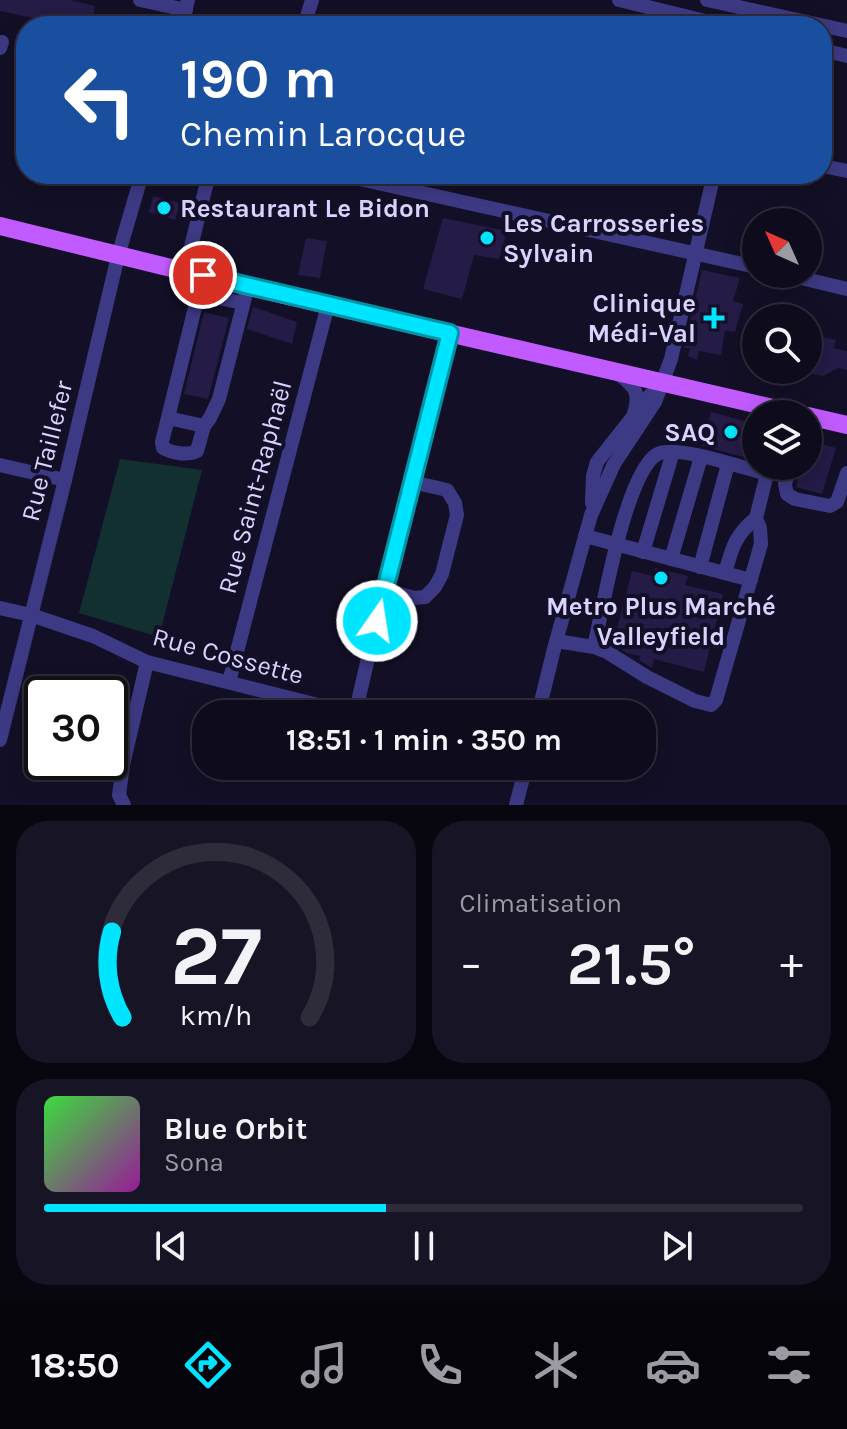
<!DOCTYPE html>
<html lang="fr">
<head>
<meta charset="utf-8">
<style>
	:root { --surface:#0e0b1c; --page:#171425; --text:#f1f3f6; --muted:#9b9ba3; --line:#2e2b3b; --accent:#00e5ff }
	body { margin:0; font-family:Karla,sans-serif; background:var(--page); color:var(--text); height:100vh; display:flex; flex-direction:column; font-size:30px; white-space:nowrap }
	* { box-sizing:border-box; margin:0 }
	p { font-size:26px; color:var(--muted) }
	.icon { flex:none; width:44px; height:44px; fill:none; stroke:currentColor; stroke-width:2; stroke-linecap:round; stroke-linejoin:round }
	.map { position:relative; height:805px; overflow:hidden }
	.side { display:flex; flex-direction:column; gap:16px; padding:16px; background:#08060f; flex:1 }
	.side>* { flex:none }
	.top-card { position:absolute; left:16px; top:16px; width:816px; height:168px; border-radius:32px; box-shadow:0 4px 20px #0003,0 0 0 2px var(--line); background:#1a4fa0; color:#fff; overflow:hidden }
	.needle { width:52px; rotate:315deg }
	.tools { position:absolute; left:742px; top:208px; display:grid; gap:16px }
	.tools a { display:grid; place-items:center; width:80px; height:80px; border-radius:50%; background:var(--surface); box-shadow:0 4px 20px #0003,0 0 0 2px var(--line); font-size:40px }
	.speed { position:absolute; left:24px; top:676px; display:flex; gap:16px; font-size:40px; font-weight:700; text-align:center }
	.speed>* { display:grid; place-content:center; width:104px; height:104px; border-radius:50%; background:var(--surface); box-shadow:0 4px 20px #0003,0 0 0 2px var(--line); line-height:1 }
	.speed .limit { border:4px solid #111; border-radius:12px; background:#fff; color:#111 }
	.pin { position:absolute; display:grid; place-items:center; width:68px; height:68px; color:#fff; margin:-34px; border:4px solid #fff; border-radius:50%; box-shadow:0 2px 8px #0007 }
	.me { position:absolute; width:88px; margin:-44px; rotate:13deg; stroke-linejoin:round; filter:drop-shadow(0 0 6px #0008) }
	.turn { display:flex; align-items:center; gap:28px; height:168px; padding:0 32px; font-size:36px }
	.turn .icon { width:104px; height:104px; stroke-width:2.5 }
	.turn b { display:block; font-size:56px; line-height:68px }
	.big { font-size:60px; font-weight:700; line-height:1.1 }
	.side .tile { flex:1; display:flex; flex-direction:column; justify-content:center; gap:12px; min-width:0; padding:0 28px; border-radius:32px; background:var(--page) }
	.side .dial { align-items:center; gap:0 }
	.dial svg { height:208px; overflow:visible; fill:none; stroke:var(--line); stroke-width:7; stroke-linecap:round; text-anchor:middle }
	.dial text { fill:var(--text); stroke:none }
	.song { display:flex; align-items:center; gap:24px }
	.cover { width:96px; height:96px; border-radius:12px; background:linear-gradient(135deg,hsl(120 70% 55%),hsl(300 70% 35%)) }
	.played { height:8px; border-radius:4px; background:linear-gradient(90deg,var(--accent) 45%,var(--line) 45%) }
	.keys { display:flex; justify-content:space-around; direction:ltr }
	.heat { display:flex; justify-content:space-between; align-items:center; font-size:44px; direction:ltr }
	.side .tiles { flex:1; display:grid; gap:16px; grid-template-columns:1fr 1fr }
	.tile:last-child { grid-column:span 2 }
	.trip { position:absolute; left:192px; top:700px; width:464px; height:80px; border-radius:32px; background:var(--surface); box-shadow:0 4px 20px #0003,0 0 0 2px var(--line); font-weight:700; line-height:80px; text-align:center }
	.menu { display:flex; height:128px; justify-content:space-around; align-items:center; background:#06040b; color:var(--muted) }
	.menu .icon { width:56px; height:56px }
	.menu .selected { color:var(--accent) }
	.menu b { font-size:36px; color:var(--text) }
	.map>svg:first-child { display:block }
	.green { fill:#12302f }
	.building { fill:#241b47 }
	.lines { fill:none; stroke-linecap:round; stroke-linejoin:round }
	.minor { stroke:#3d3a85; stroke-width:14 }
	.major { stroke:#c25bff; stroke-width:18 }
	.route-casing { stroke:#0095a6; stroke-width:20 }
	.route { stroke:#00e5ff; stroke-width:14 }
	.poi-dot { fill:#00e5ff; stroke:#130f26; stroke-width:3 }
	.labels { text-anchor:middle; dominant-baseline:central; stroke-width:8; stroke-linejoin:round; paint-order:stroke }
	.poi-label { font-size:26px; font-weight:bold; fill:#d9d4ff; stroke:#130f26; text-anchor:start }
	.street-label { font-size:26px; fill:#d9d4ff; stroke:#130f26 }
</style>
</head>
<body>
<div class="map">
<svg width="847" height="805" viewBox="0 0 847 805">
	<rect width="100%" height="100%" fill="#130f26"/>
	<!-- green -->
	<polygon class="green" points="120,459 202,470 159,637 79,613"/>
	<!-- building -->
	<g class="building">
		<polygon points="0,0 70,0 95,6 91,26 70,26 0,11"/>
		<polygon points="153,196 180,203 175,220 149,212"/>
		<polygon points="443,218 507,231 499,259 474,255 462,299 423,289"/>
		<polygon points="306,238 327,241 320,278 298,275"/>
		<polygon points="702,270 740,278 733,301 743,304 735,332 725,331 721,355 699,351 697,360 688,356 690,348 684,348"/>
		<polygon points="253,307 297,322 292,344 247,329"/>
		<polygon points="204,312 229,318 208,399 184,394"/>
		<polygon points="808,334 836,340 834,348 847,351 847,370 838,368 823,376 808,373"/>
		<polygon points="711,412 756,424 756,440 751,459 702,446"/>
		<polygon points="808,440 836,448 822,494 796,487 800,466 808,466"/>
		<polygon points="655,568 688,576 685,585 723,594 704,672 654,659 652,668 639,660 640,656 627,653 613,644 632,571 653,576"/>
	</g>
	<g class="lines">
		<!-- minor -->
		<g class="minor">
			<polyline points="140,0 186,10"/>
			<polyline points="619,0 726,26"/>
			<polyline points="707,0 847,31"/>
			<polyline points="181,26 188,0"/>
			<polyline points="304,26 312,0"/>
			<polyline points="0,48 2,42"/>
			<polyline points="822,50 847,56"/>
			<polyline points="822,166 847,171"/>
			<polyline points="337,174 756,267"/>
			<polyline points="185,271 209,174"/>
			<polyline points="784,274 847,289"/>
			<path d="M 203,275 L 162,442 L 163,448 C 172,453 187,456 197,451 L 204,426 L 210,418 L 219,399 L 248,286"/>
			<polyline points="199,294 243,303"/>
			<path d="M 617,372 C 634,387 641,390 634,414"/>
			<polyline points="168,418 204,426"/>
			<polyline points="0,465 65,480"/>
			<polyline points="790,466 785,484 787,494 795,499 830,506 837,502 847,473"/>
			<polyline points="592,503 593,476 597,462 650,395"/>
			<polyline points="585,536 751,580"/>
			<polyline points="643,552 673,452"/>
			<polyline points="671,559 701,457"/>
			<polyline points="700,567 728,464"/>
			<path d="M 725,573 C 732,548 735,535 756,518"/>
			<polyline points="384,590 415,598 425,597 435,587 442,574 457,515 455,503 447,490 412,482"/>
			<polyline points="0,608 31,615 93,636 147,662 354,714"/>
			<polyline points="556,641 594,647 607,652 647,677 695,701 711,705 716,700 761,544 760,528 756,518 769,466"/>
			<path d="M 594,647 C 602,612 627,463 660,453 C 681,446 743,468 767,474"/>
			<polyline points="229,682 328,305"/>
			<polyline points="355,714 384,590 450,333"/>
			<polyline points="538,714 554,649 591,515 614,464 655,402 671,359 714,174"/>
			<polyline points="0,740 65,480 118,256 142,174"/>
			<polyline points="124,805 119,795 123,765 147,662"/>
			<polyline points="516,805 526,766"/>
		</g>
		<!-- major -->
		<g class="major">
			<polyline points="0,226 224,281 799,414"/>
			<polyline points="808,416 847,425"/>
		</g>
	</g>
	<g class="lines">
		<defs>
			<polyline id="route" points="203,275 450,333 377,621"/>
		</defs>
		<!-- route casing -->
		<use href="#route" class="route-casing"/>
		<!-- route -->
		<use href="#route" class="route"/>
	</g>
	<!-- markers -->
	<g class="poi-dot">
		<circle cx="164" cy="208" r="8"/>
		<circle cx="487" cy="238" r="8"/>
		<path d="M710 306h8v8h8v8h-8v8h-8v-8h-8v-8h8z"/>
		<circle cx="731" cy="432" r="8"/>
		<circle cx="661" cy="578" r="8"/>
	</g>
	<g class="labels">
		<!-- poi labels -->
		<g class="poi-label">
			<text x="180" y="208">Restaurant Le Bidon</text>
			<text x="503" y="223">Les Carrosseries<tspan x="503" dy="30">Sylvain</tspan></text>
			<text x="696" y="303" text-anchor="end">Clinique<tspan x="696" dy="30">Médi-Val</tspan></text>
			<text x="715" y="432" text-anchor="end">SAQ</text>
			<text x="661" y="606" text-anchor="middle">Metro Plus Marché<tspan x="661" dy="30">Valleyfield</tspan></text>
		</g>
		<!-- street labels -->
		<g class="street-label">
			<text transform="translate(47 451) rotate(-76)">Rue Taillefer</text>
			<text transform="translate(255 487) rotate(-75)">Rue Saint-Raphaël</text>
			<text transform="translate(228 656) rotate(15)">Rue Cossette</text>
		</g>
	</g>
</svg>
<div class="tools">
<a><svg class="needle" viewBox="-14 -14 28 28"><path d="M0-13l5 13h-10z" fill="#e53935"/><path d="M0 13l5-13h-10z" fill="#9b9ba3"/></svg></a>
<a><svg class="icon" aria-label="search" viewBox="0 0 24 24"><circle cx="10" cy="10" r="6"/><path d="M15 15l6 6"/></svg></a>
<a><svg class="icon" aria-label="layers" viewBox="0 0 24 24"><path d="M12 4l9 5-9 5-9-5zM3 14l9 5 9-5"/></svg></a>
</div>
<div class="speed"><div class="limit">30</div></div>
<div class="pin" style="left:203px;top:275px;background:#d93025"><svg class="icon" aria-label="arrive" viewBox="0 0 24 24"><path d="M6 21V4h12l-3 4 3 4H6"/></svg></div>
<svg class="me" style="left:377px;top:621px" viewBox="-20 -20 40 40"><circle r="17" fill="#00e5ff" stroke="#fff" stroke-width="3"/><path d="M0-11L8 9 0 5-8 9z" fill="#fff"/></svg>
<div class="trip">18:51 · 1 min · 350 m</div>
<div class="top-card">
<div class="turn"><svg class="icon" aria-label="left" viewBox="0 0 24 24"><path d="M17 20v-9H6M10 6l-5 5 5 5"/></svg><div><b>190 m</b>Chemin Larocque</div></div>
</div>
</div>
<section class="side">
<div class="tiles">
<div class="tile dial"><svg viewBox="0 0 100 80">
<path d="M14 69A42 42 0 1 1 86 69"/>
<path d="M14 69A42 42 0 0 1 10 36" stroke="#00e5ff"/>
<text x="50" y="56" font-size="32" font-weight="700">27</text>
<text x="50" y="72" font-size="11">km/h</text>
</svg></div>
<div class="tile"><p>Climatisation</p>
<div class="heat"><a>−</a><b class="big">21.5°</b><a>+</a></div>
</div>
<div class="tile">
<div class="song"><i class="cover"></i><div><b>Blue Orbit</b><p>Sona</p></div></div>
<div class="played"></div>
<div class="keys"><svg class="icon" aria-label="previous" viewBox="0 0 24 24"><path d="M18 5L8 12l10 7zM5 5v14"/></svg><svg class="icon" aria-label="pause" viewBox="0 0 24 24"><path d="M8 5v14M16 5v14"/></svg><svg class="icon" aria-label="next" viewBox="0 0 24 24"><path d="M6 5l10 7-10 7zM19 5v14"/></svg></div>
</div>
</div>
</section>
<nav class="menu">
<b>18:50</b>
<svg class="icon selected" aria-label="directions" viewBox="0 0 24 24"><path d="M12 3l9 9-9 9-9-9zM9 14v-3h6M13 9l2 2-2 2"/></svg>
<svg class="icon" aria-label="music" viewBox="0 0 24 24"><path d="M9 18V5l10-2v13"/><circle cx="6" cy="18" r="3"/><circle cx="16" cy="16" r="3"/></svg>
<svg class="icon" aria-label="phone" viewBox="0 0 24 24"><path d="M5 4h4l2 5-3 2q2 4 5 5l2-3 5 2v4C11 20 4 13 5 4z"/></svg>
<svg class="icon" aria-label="climate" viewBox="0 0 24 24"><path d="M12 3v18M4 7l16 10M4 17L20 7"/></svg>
<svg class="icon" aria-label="car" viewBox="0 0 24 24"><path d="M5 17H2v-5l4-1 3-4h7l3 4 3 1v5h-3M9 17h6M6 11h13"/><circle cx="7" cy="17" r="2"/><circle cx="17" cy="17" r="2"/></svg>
<svg class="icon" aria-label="filters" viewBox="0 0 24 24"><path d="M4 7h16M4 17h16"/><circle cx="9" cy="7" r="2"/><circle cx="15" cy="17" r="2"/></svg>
</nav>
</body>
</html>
